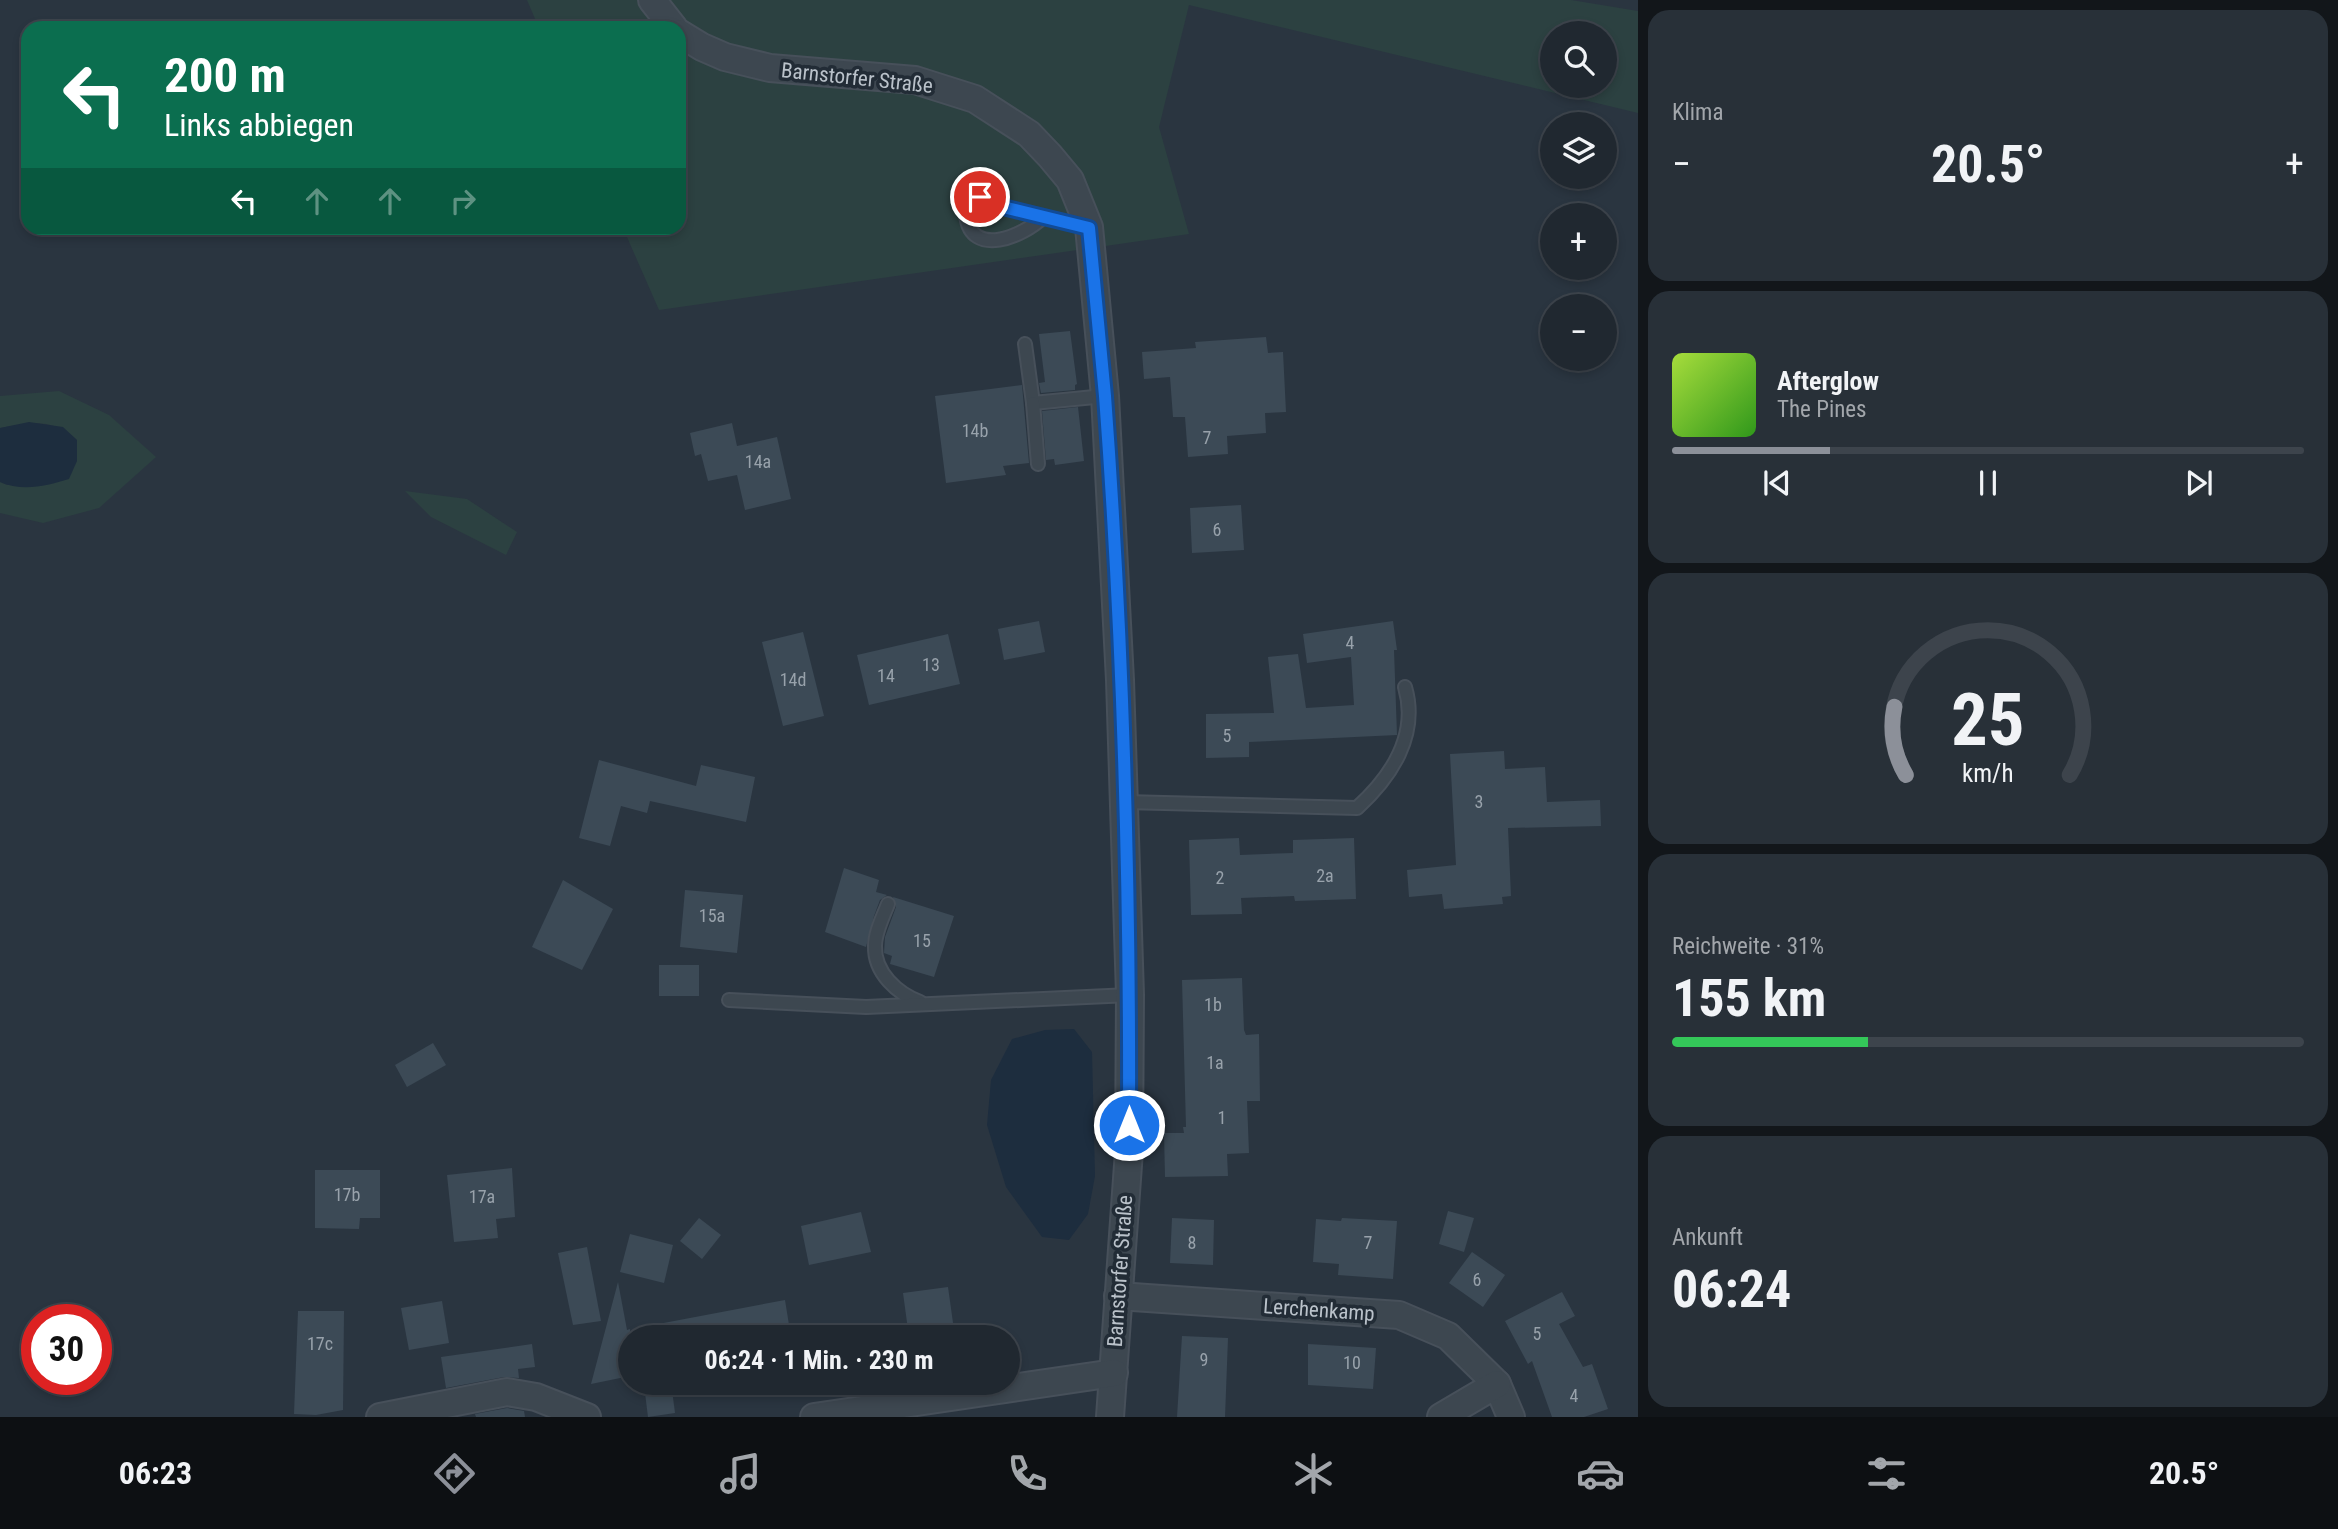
<!DOCTYPE html>
<html lang="de">
<head>
<meta charset="utf-8">
<style>
	:root { --surface:#202830; --page:#283038; --text:#f1f3f6; --muted:#a2a6ab; --line:#3d444c; --accent:#8c9099 }
	body { margin:0; font-family:"Roboto Condensed",sans-serif; background:var(--page); color:var(--text); height:100vh; display:flex; flex-direction:column; font-size:26px; white-space:nowrap }
	* { box-sizing:border-box; margin:0 }
	p { font-size:23px; color:var(--muted) }
	.icon { flex:none; width:38px; height:38px; fill:none; stroke:currentColor; stroke-width:2; stroke-linecap:round; stroke-linejoin:round }
	.map { position:relative; flex:1; overflow:hidden }
	.sheet { display:flex; flex-direction:column; gap:10px; padding:10px; background:#12161a; width:700px }
	.sheet>* { flex:none }
	.top-card { position:absolute; left:21px; top:21px; width:665px; height:214px; border-radius:21px; box-shadow:0 4px 10px #0003,0 0 0 2px var(--line); background:#0b6e4f; color:#fff; overflow:hidden }
	.fabs { position:absolute; left:1540px; top:21px; display:grid; gap:14px }
	.fabs a { display:grid; place-items:center; width:77px; height:77px; border-radius:50%; background:var(--surface); box-shadow:0 4px 10px #0003,0 0 0 2px var(--line); font-size:35px }
	.speed { position:absolute; left:21px; top:1304px; display:flex; gap:14px; font-size:35px; font-weight:700; text-align:center }
	.speed>* { display:grid; place-content:center; width:91px; height:91px; border-radius:50%; background:var(--surface); box-shadow:0 4px 10px #0003,0 0 0 2px var(--line); line-height:1 }
	.speed .limit { border:10px solid #d22; background:#fff; color:#111 }
	.pin { position:absolute; display:grid; place-items:center; width:60px; height:60px; color:#fff; margin:-30px; border:4px solid #fff; border-radius:50%; box-shadow:0 2px 7px #0007 }
	.me { position:absolute; width:77px; margin:-38px; rotate:0deg; stroke-linejoin:round; filter:drop-shadow(0 0 5px #0008) }
	.turn { display:flex; align-items:center; gap:24px; height:147px; padding:0 28px; font-size:32px }
	.turn .icon { width:91px; height:91px; stroke-width:2.5 }
	.turn b { display:block; font-size:49px; line-height:60px }
	.lanes { display:flex; align-items:center; height:66px; padding:0 28px; background:#0003; justify-content:center; gap:35px; direction:ltr }
	.lanes .off { opacity:.35 }
	.big { font-size:52px; font-weight:700; line-height:1.1 }
	.sheet .card { flex:1; display:flex; flex-direction:column; justify-content:center; gap:10px; min-width:0; padding:0 24px; border-radius:21px; background:var(--page) }
	.sheet .dial { align-items:center; gap:0 }
	.dial svg { height:182px; overflow:visible; fill:none; stroke:var(--line); stroke-width:7; stroke-linecap:round; text-anchor:middle }
	.dial text { fill:var(--text); stroke:none }
	.song { display:flex; align-items:center; gap:21px }
	.cover { width:84px; height:84px; border-radius:10px; background:linear-gradient(135deg,hsl(80 70% 55%),hsl(110 70% 35%)) }
	.played { height:7px; border-radius:4px; background:linear-gradient(90deg,var(--accent) 25%,var(--line) 25%) }
	.keys { display:flex; justify-content:space-around; direction:ltr }
	.heat { display:flex; justify-content:space-between; align-items:center; font-size:38px; direction:ltr }
	.charge { height:10px; border-radius:5px; background:linear-gradient(90deg,#34c759 31%,var(--line) 0) }
	.trip { position:absolute; left:618px; top:1325px; width:402px; height:70px; border-radius:35px; background:var(--surface); box-shadow:0 4px 10px #0003,0 0 0 2px var(--line); font-weight:700; line-height:70px; text-align:center }
	.tabs { display:flex; height:112px; justify-content:space-around; align-items:center; background:#0d1013; color:var(--muted) }
	.tabs .icon { width:49px; height:49px }
	.tabs .current { color:var(--accent) }
	.tabs b { font-size:32px; color:var(--text) }
	main { display:flex; flex:1; min-height:0 }
	.map>svg:first-child { display:block }
	.green { fill:#2c4141; fill-rule:evenodd }
	.water { fill:#1d2d3e }
	.building { fill:#3c4a56 }
	.lines { fill:none; stroke-linecap:round; stroke-linejoin:round }
	.service-casing { stroke:#47505a; stroke-width:16 }
	.minor-casing { stroke:#47505a; stroke-width:30 }
	.service { stroke:#3d4750; stroke-width:12 }
	.minor { stroke:#3d4750; stroke-width:26 }
	.route-casing { stroke:#114b97; stroke-width:18 }
	.route { stroke:#1a73e8; stroke-width:12 }
	.labels { text-anchor:middle; dominant-baseline:central; stroke-width:7; stroke-linejoin:round; paint-order:stroke }
	.number-label { font-size:18px; fill:#98a2ab }
	.street-label { font-size:21px; fill:#bac2ca; stroke:#222c36 }
</style>
</head>
<body>
<main>
<div class="map">
<svg width="1638" height="1417" viewBox="0 0 1638 1417">
	<rect width="100%" height="100%" fill="#2a3540"/>
	<!-- green -->
	<g class="green">
		<path d="M 527,0 L 1571,0 L 1638,11 L 1638,113 L 1189,5 L 1159,127 L 1189,234 L 659,310 L 623,228 L 679,228 L 679,28 L 539,28 ZM 1552,33 L 1605,33 L 1605,86 L 1552,86 Z"/>
		<path d="M 59,391 L 109,415 L 156,457 L 99,508 L 43,523 L 0,513 L 0,482 L 7,485 L 77,461 L 77,440 C 53,418 31,422 0,428 L 0,396 Z"/>
		<polygon points="405,491 467,499 517,532 506,555 431,517"/>
	</g>
	<!-- water -->
	<g class="water">
		<path d="M 29,422 L 63,427 L 77,440 L 77,461 L 69,479 C 47,486 22,492 0,482 L 0,428 Z"/>
		<polygon points="1074,1029 1092,1052 1095,1176 1088,1214 1069,1240 1042,1237 1006,1187 987,1125 991,1080 1012,1039 1045,1030"/>
	</g>
	<!-- building -->
	<g class="building">
		<polygon points="1070,331 1077,384 1075,385 1075,390 1041,393 1039,383 1045,382 1039,334"/>
		<polygon points="1266,337 1268,353 1283,352 1286,412 1265,413 1266,433 1227,436 1228,454 1188,457 1185,417 1173,417 1170,377 1144,379 1142,352 1196,348 1195,342"/>
		<polygon points="1022,385 1029,463 1003,466 1006,475 946,483 935,396"/>
		<polygon points="1078,407 1084,461 1055,465 1054,459 1046,460 1042,411"/>
		<polygon points="732,423 737,446 777,437 791,499 745,510 737,475 708,481 701,454 695,456 690,433"/>
		<polygon points="1241,505 1244,550 1192,553 1190,508"/>
		<polygon points="1039,621 1045,652 1004,660 998,629"/>
		<polygon points="1393,621 1397,650 1394,650 1397,735 1249,742 1249,757 1206,758 1206,714 1274,713 1268,657 1298,654 1306,708 1354,705 1351,657 1307,663 1303,634"/>
		<polygon points="803,632 824,716 783,726 762,642"/>
		<polygon points="948,634 960,684 869,705 857,655"/>
		<polygon points="1504,751 1505,769 1545,767 1547,802 1600,800 1601,826 1508,828 1511,896 1502,897 1503,904 1444,909 1442,894 1409,897 1407,870 1456,865 1450,754"/>
		<polygon points="599,760 696,786 701,765 755,777 746,822 650,801 647,813 621,806 610,846 579,838"/>
		<polygon points="1239,838 1240,855 1293,853 1293,840 1354,838 1356,899 1295,901 1294,896 1241,898 1242,914 1191,915 1189,840"/>
		<polygon points="844,868 879,880 876,892 887,895 880,900 874,916 866,947 825,932"/>
		<polygon points="563,880 613,909 582,970 532,947"/>
		<polygon points="685,890 743,895 737,953 680,947"/>
		<polygon points="893,897 954,916 934,977 890,964 892,956 884,953 885,937 896,907"/>
		<rect x="659" y="965" width="40" height="31"/>
		<polygon points="1242,978 1244,1030 1246,1035 1259,1034 1260,1101 1247,1101 1249,1153 1227,1154 1228,1176 1165,1177 1164,1133 1184,1133 1183,1127 1186,1127 1182,980"/>
		<polygon points="433,1043 446,1065 407,1087 395,1065"/>
		<polygon points="512,1168 515,1217 496,1219 498,1238 454,1242 447,1175"/>
		<polygon points="315,1170 380,1170 380,1218 360,1218 359,1229 315,1228"/>
		<polygon points="1448,1211 1474,1218 1464,1252 1439,1244"/>
		<polygon points="861,1212 871,1252 809,1265 801,1226"/>
		<polygon points="699,1218 721,1235 702,1259 680,1241"/>
		<polygon points="1172,1218 1214,1220 1213,1265 1170,1263"/>
		<polygon points="1342,1218 1397,1221 1393,1279 1338,1275 1339,1264 1313,1262 1316,1219 1341,1221"/>
		<polygon points="630,1234 673,1245 664,1283 620,1272"/>
		<polygon points="587,1247 601,1321 573,1325 558,1253"/>
		<polygon points="1472,1252 1505,1275 1483,1307 1449,1283"/>
		<polygon points="618,1282 627,1330 630,1329 630,1376 591,1384"/>
		<polygon points="948,1287 955,1337 909,1337 903,1293"/>
		<polygon points="1562,1292 1575,1316 1559,1324 1583,1367 1592,1364 1608,1409 1584,1417 1552,1417 1532,1361 1528,1364 1505,1321"/>
		<polygon points="785,1300 790,1331 778,1333 779,1337 654,1337 653,1325"/>
		<polygon points="442,1301 449,1343 409,1350 401,1308"/>
		<polygon points="298,1311 344,1311 343,1410 316,1415 294,1414"/>
		<polygon points="1182,1336 1228,1338 1225,1417 1177,1417"/>
		<polygon points="532,1344 535,1367 518,1369 519,1378 504,1377 446,1388 441,1357"/>
		<polygon points="1308,1344 1376,1348 1373,1389 1308,1385"/>
		<polygon points="671,1382 675,1413 648,1417 644,1385"/>
		<polygon points="507,1408 524,1411 525,1417 476,1417 475,1414"/>
	</g>
	<g class="lines">
		<defs>
			<g id="service">
				<path d="M 1043,217 C 1024,236 971,259 966,215 L 980,197 L 1007,208 L 1087,227"/>
				<polyline points="1025,344 1033,403 1105,396"/>
				<polyline points="1033,403 1038,464"/>
				<path d="M 1125,802 L 1357,808 C 1391,777 1419,735 1405,687"/>
				<path d="M 888,904 C 883,917 875,932 875,946 C 874,973 898,994 920,1002"/>
				<polyline points="729,1000 866,1007 1130,995"/>
			</g>
			<g id="minor">
				<polyline points="652,0 674,28"/>
				<polyline points="679,33 702,47 725,57 770,68 915,80 975,99 1029,134 1050,156 1070,180 1089,227 1105,396 1120,680 1130,995 1129,1151 1110,1417"/>
				<polyline points="1118,1296 1399,1315 1448,1336 1497,1384 1511,1417"/>
				<polyline points="380,1417 507,1392 536,1397 587,1417"/>
				<polyline points="814,1417 1114,1373"/>
				<polyline points="1441,1417 1497,1384"/>
			</g>
		</defs>
		<!-- service casing -->
		<use href="#service" class="service-casing"/>
		<!-- minor casing -->
		<use href="#minor" class="minor-casing"/>
		<!-- service -->
		<use href="#service" class="service"/>
		<!-- minor -->
		<use href="#minor" class="minor"/>
	</g>
	<g class="lines">
		<defs>
			<path id="route" d="M 980,197 L 1007,208 L 1089,228 C 1094,284 1100,340 1105,396 C 1123,638 1130,882 1129,1125"/>
		</defs>
		<!-- route casing -->
		<use href="#route" class="route-casing"/>
		<!-- route -->
		<use href="#route" class="route"/>
	</g>
	<g class="labels">
		<!-- number labels -->
		<g class="number-label">
			<text x="975" y="430">14b</text>
			<text x="1207" y="437">7</text>
			<text x="758" y="461">14a</text>
			<text x="1217" y="529">6</text>
			<text x="1350" y="642">4</text>
			<text x="931" y="664">13</text>
			<text x="886" y="675">14</text>
			<text x="793" y="679">14d</text>
			<text x="1227" y="735">5</text>
			<text x="1479" y="801">3</text>
			<text x="1325" y="875">2a</text>
			<text x="1220" y="877">2</text>
			<text x="712" y="915">15a</text>
			<text x="922" y="940">15</text>
			<text x="1213" y="1004">1b</text>
			<text x="1215" y="1062">1a</text>
			<text x="1222" y="1117">1</text>
			<text x="347" y="1194">17b</text>
			<text x="482" y="1196">17a</text>
			<text x="1192" y="1242">8</text>
			<text x="1368" y="1242">7</text>
			<text x="1477" y="1279">6</text>
			<text x="1537" y="1333">5</text>
			<text x="320" y="1343">17c</text>
			<text x="1204" y="1359">9</text>
			<text x="1352" y="1362">10</text>
			<text x="1574" y="1395">4</text>
		</g>
		<!-- street labels -->
		<g class="street-label">
			<text transform="translate(857 78) rotate(6)">Barnstorfer Straße</text>
			<text transform="translate(1120 1271) rotate(-86)">Barnstorfer Straße</text>
			<text transform="translate(1319 1310) rotate(4)">Lerchenkamp</text>
		</g>
	</g>
</svg>
<div class="fabs">
<a><svg class="icon" aria-label="search" viewBox="0 0 24 24"><circle cx="10" cy="10" r="6"/><path d="M15 15l6 6"/></svg></a>
<a><svg class="icon" aria-label="layers" viewBox="0 0 24 24"><path d="M12 4l9 5-9 5-9-5zM3 14l9 5 9-5"/></svg></a>
<a>+</a>
<a>−</a>
</div>
<div class="speed"><div class="limit">30</div></div>
<div class="pin" style="left:980px;top:197px;background:#d93025"><svg class="icon" aria-label="arrive" viewBox="0 0 24 24"><path d="M6 21V4h12l-3 4 3 4H6"/></svg></div>
<svg class="me" style="left:1129px;top:1125px" viewBox="-20 -20 40 40"><circle r="17" fill="#1a73e8" stroke="#fff" stroke-width="3"/><path d="M0-11L8 9 0 5-8 9z" fill="#fff"/></svg>
<div class="trip">06:24 · 1 Min. · 230 m</div>
<div class="top-card">
<div class="turn"><svg class="icon" aria-label="left" viewBox="0 0 24 24"><path d="M17 20v-9H6M10 6l-5 5 5 5"/></svg><div><b>200 m</b>Links abbiegen</div></div>
<div class="lanes"><svg class="icon" aria-label="left" viewBox="0 0 24 24"><path d="M17 20v-9H6M10 6l-5 5 5 5"/></svg><svg class="icon off" aria-label="ahead" viewBox="0 0 24 24"><path d="M12 20V5M6 11l6-6 6 6"/></svg><svg class="icon off" aria-label="ahead" viewBox="0 0 24 24"><path d="M12 20V5M6 11l6-6 6 6"/></svg><svg class="icon off" aria-label="right" viewBox="0 0 24 24"><path d="M7 20v-9h11M14 6l5 5-5 5"/></svg></div>
</div>
</div>
<section class="sheet">
<div class="card"><p>Klima</p>
<div class="heat"><a>−</a><b class="big">20.5°</b><a>+</a></div>
</div>
<div class="card">
<div class="song"><i class="cover"></i><div><b>Afterglow</b><p>The Pines</p></div></div>
<div class="played"></div>
<div class="keys"><svg class="icon" aria-label="previous" viewBox="0 0 24 24"><path d="M18 5L8 12l10 7zM5 5v14"/></svg><svg class="icon" aria-label="pause" viewBox="0 0 24 24"><path d="M8 5v14M16 5v14"/></svg><svg class="icon" aria-label="next" viewBox="0 0 24 24"><path d="M6 5l10 7-10 7zM19 5v14"/></svg></div>
</div>
<div class="card dial"><svg viewBox="0 0 100 80">
<path d="M14 69A42 42 0 1 1 86 69"/>
<path d="M14 69A42 42 0 0 1 9 39" stroke="#8c9099"/>
<text x="50" y="56" font-size="32" font-weight="700">25</text>
<text x="50" y="72" font-size="11">km/h</text>
</svg></div>
<div class="card"><p>Reichweite · 31%</p><b class="big">155 km</b><div class="charge"></div></div>
<div class="card"><p>Ankunft</p><b class="big">06:24</b></div>
</section>
</main>
<nav class="tabs">
<b>06:23</b>
<svg class="icon current" aria-label="directions" viewBox="0 0 24 24"><path d="M12 3l9 9-9 9-9-9zM9 14v-3h6M13 9l2 2-2 2"/></svg>
<svg class="icon" aria-label="music" viewBox="0 0 24 24"><path d="M9 18V5l10-2v13"/><circle cx="6" cy="18" r="3"/><circle cx="16" cy="16" r="3"/></svg>
<svg class="icon" aria-label="phone" viewBox="0 0 24 24"><path d="M5 4h4l2 5-3 2q2 4 5 5l2-3 5 2v4C11 20 4 13 5 4z"/></svg>
<svg class="icon" aria-label="climate" viewBox="0 0 24 24"><path d="M12 3v18M4 7l16 10M4 17L20 7"/></svg>
<svg class="icon" aria-label="car" viewBox="0 0 24 24"><path d="M5 17H2v-5l4-1 3-4h7l3 4 3 1v5h-3M9 17h6M6 11h13"/><circle cx="7" cy="17" r="2"/><circle cx="17" cy="17" r="2"/></svg>
<svg class="icon" aria-label="filters" viewBox="0 0 24 24"><path d="M4 7h16M4 17h16"/><circle cx="9" cy="7" r="2"/><circle cx="15" cy="17" r="2"/></svg>
<b>20.5°</b>
</nav>
</body>
</html>
